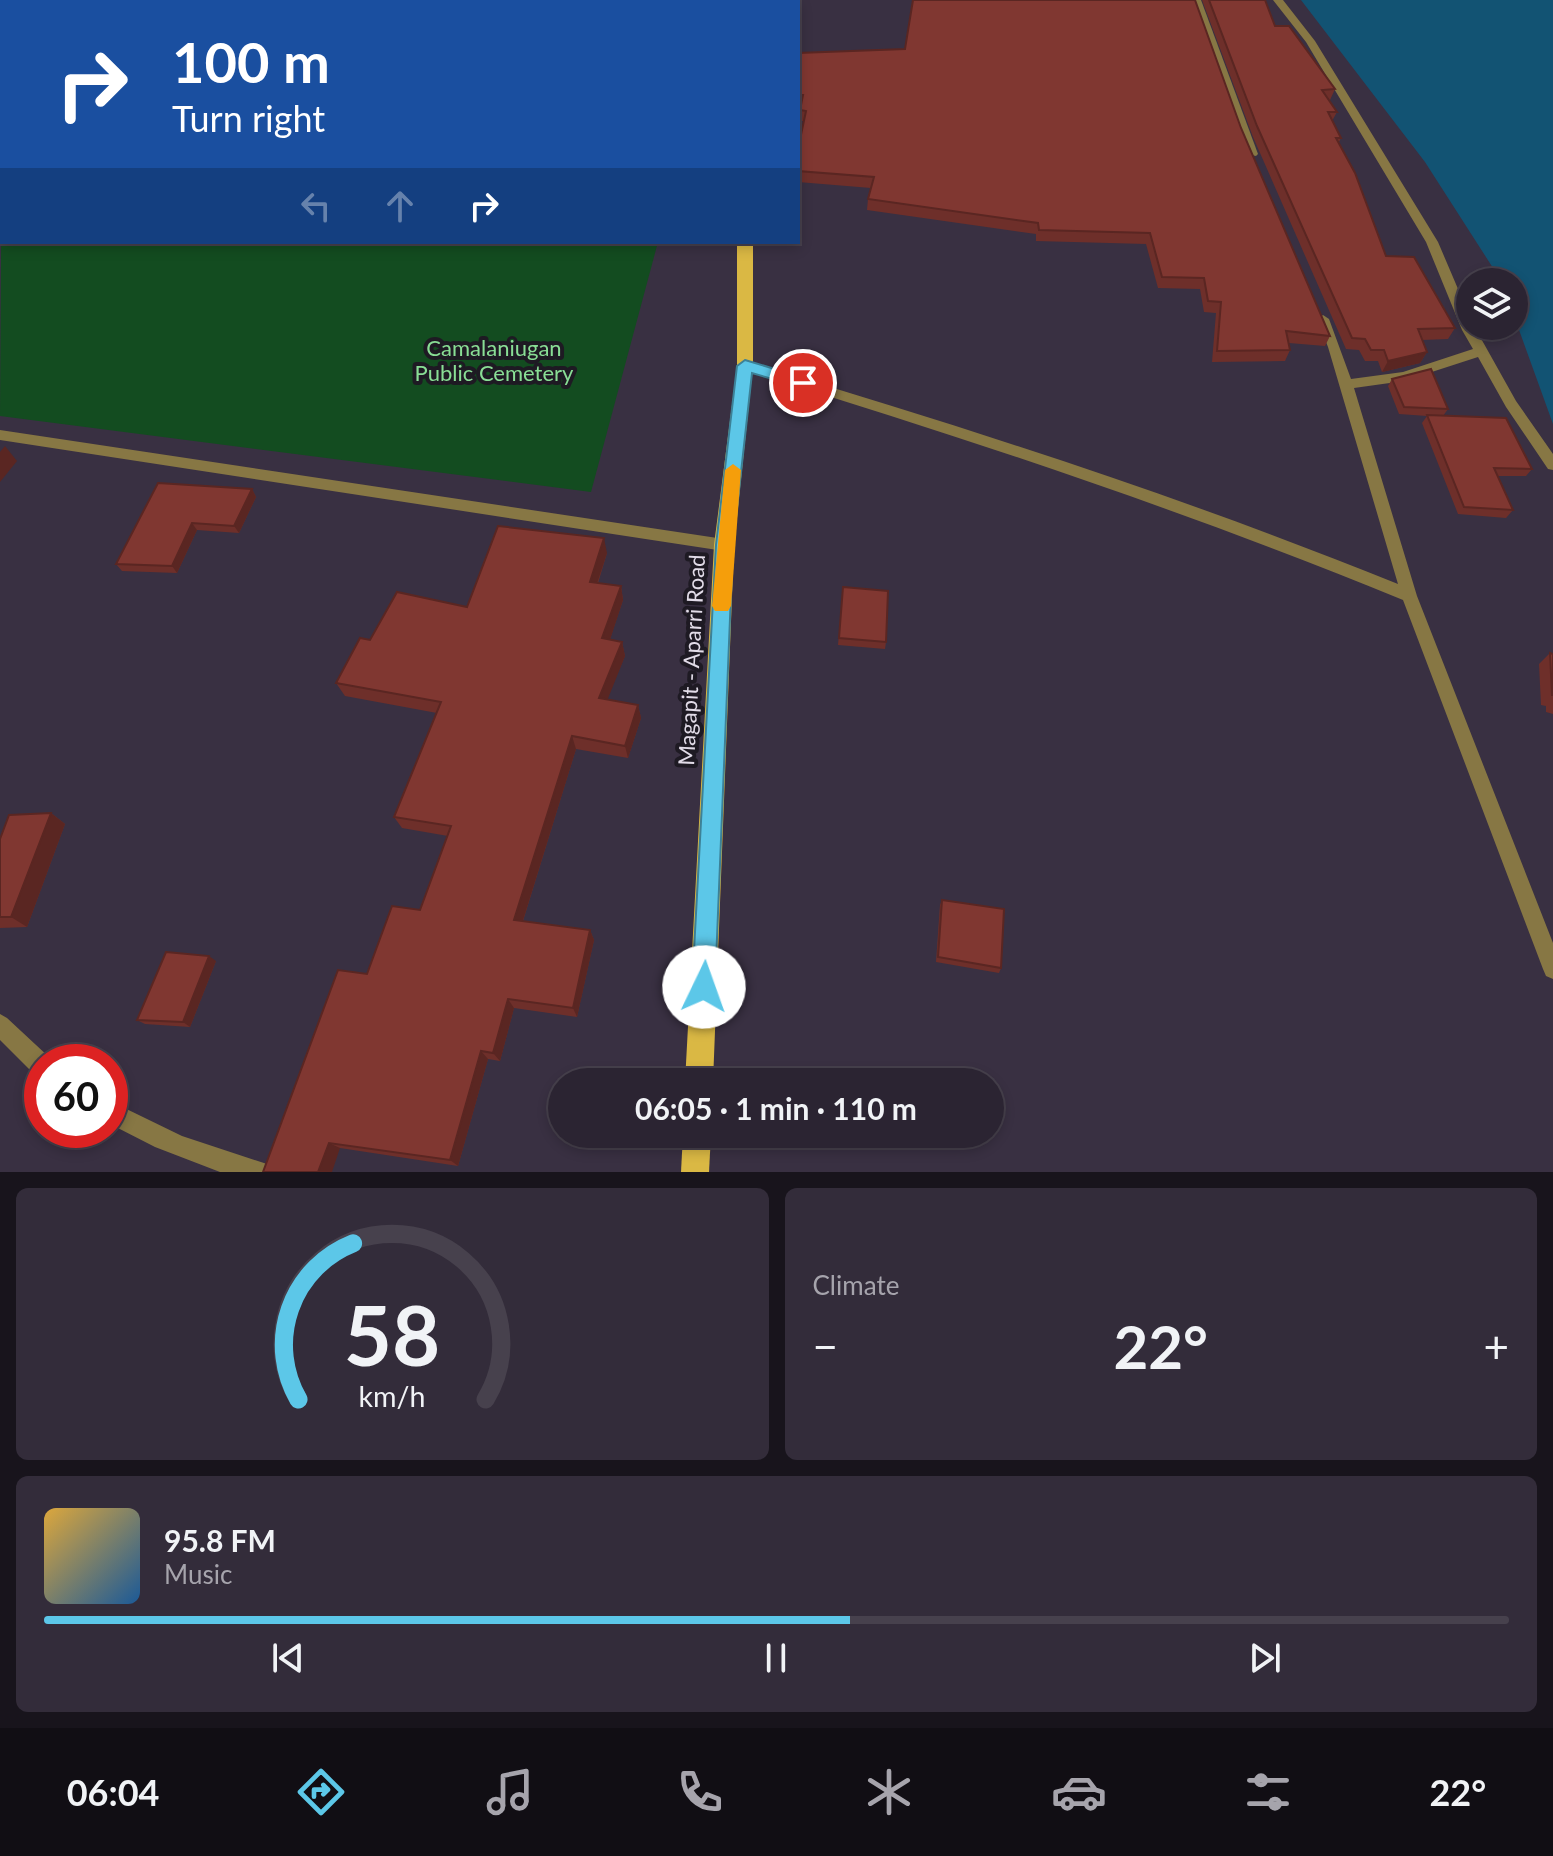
<!DOCTYPE html>
<html lang="en">
<head>
<meta charset="utf-8">
<style>
	:root { --surface:#2b2432; --page:#332c3a; --text:#f1f3f6; --muted:#a6a4ac; --line:#47414d; --accent:#5cc7e8 }
	body { margin:0; font-family:Lato,sans-serif; background:var(--page); color:var(--text); height:100vh; display:flex; flex-direction:column; font-size:30px; white-space:nowrap }
	* { box-sizing:border-box; margin:0 }
	p { font-size:26px; color:var(--muted) }
	.icon { flex:none; width:44px; height:44px; fill:none; stroke:currentColor; stroke-width:2; stroke-linecap:round; stroke-linejoin:round }
	.map { position:relative; height:1172px; overflow:hidden }
	.panel { display:flex; flex-direction:column; gap:16px; padding:16px; background:#18141c; flex:1 }
	.panel>* { flex:none }
	.banner { position:absolute; left:0px; top:0px; width:800px; height:244px; box-shadow:0 4px 12px #0003,0 0 0 2px var(--line); background:#1a4fa0; color:#fff; overflow:hidden }
	.tools { position:absolute; left:1456px; top:268px; display:grid; gap:16px }
	.tools a { display:grid; place-items:center; width:72px; height:72px; border-radius:50%; background:var(--surface); box-shadow:0 4px 12px #0003,0 0 0 2px var(--line); font-size:40px }
	.speed { position:absolute; left:24px; top:1044px; display:flex; gap:16px; font-size:40px; font-weight:700; text-align:center }
	.speed>* { display:grid; place-content:center; width:104px; height:104px; border-radius:50%; background:var(--surface); box-shadow:0 4px 12px #0003,0 0 0 2px var(--line); line-height:1 }
	.speed .limit { border:12px solid #d22; background:#fff; color:#111 }
	.pin { position:absolute; display:grid; place-items:center; width:68px; height:68px; color:#fff; margin:-34px; border:4px solid #fff; border-radius:50%; box-shadow:0 2px 8px #0007 }
	.me { position:absolute; width:88px; margin:-44px; rotate:3deg; stroke-linejoin:round; filter:drop-shadow(0 0 6px #0008) }
	.turn { display:flex; align-items:center; gap:28px; height:168px; padding:0 40px; font-size:36px }
	.turn .icon { width:104px; height:104px; stroke-width:2.5 }
	.turn b { display:block; font-size:56px; line-height:68px }
	.lanes { display:flex; align-items:center; height:76px; padding:0 40px; background:#0003; justify-content:center; gap:40px; direction:ltr }
	.lanes .off { opacity:.35 }
	.big { font-size:60px; font-weight:700; line-height:1.1 }
	.panel .card { flex:1; display:flex; flex-direction:column; justify-content:center; gap:12px; min-width:0; padding:0 28px; border-radius:12px; background:var(--page) }
	.panel .dial { align-items:center; gap:0 }
	.dial svg { height:208px; overflow:visible; fill:none; stroke:var(--line); stroke-width:7; stroke-linecap:round; text-anchor:middle }
	.dial text { fill:var(--text); stroke:none }
	.song { display:flex; align-items:center; gap:24px }
	.cover { width:96px; height:96px; border-radius:12px; background:linear-gradient(135deg,hsl(40 70% 55%),hsl(210 70% 35%)) }
	.played { height:8px; border-radius:4px; background:linear-gradient(90deg,var(--accent) 55%,var(--line) 55%) }
	.keys { display:flex; justify-content:space-around; direction:ltr }
	.heat { display:flex; justify-content:space-between; align-items:center; font-size:44px; direction:ltr }
	.panel .tiles { flex:1; display:grid; gap:16px; grid-template-columns:1fr 1fr }
	.card:last-child { grid-column:span 2 }
	.trip { position:absolute; left:548px; top:1068px; width:456px; height:80px; border-radius:40px; background:var(--surface); box-shadow:0 4px 12px #0003,0 0 0 2px var(--line); font-weight:700; line-height:80px; text-align:center }
	.tab-bar { display:flex; height:128px; justify-content:space-around; align-items:center; background:#110e14; color:var(--muted) }
	.tab-bar .icon { width:56px; height:56px }
	.tab-bar .current { color:var(--accent) }
	.tab-bar b { font-size:36px; color:var(--text) }
	.map>svg:first-child { display:block }
	.green { fill:#134c20 }
	.water { fill:#125373 }
	.lines { fill:none; stroke-linecap:round; stroke-linejoin:round }
	.stream { fill:#125373; fill-rule:evenodd }
	.minor { fill:#877744; fill-rule:evenodd }
	.primary { fill:#dab844; fill-rule:evenodd }
	.wall { fill:#6e2f2a }
	.shaded-wall { fill:#5a2622 }
	.building { fill:#803731; stroke:#5a2622; stroke-width:2 }
	.route { fill:#5cc7e8; stroke:#3c8197; stroke-width:2 }
	.slow { fill:#f59e0b }
	.labels { text-anchor:middle; dominant-baseline:central; stroke-width:8; stroke-linejoin:round; paint-order:stroke }
	.park-label { font-size:22px; fill:#89de95; stroke:#1e1a23 }
	.street-label { font-size:22px; fill:#e2dce8; stroke:#1e1a23 }
</style>
</head>
<body>
<div class="map">
<svg width="1553" height="1172" viewBox="0 0 1553 1172">
	<rect width="100%" height="100%" fill="#393042"/>
	<!-- green -->
	<polygon class="green" points="2,107 2,242 658,242 591,492 0,416"/>
	<!-- water -->
	<polygon class="water" points="1301,0 1553,0 1553,424 1514,316 1514,282 1502,282 1425,162"/>
	<g class="lines">
		<!-- stream -->
		<g class="stream">
			<polygon points="44,0 53,0 43,2"/>
			<polygon points="2,43 2,50 0,51 0,44"/>
		</g>
		<!-- minor -->
		<g class="minor">
			<polygon points="17,0 27,0 15,2"/>
			<polygon points="1191,0 1201,0 1258,154 1256,156 1246,154"/>
			<path d="M 1273,0 L 1283,0 L 1315,41 L 1438,242 L 1470,317 L 1470,326 L 1474,326 L 1516,401 L 1553,454 L 1553,470 L 1548,469 L 1506,407 L 1478,357 L 1404,381 L 1354,388 L 1417,596 L 1553,943 L 1553,979 L 1546,976 L 1543,969 L 1403,600 C 1186,511 964,437 740,369 L 738,366 L 740,363 L 750,363 C 969,428 1186,498 1398,584 L 1328,347 L 1317,319 L 1323,315 L 1329,319 L 1351,379 L 1403,372 L 1473,349 L 1462,330 L 1426,242 L 1306,42 Z"/>
			<polygon points="2,15 2,22 0,23 0,16"/>
			<polygon points="0,430 724,539 732,545 724,551 0,440"/>
			<polygon points="0,1014 7,1018 50,1058 51,1062 42,1062 42,1077 34,1074 0,1040"/>
			<polygon points="110,1101 182,1136 267,1164 270,1172 220,1172 155,1147 110,1124"/>
		</g>
		<!-- primary -->
		<g class="primary">
			<rect x="741" y="0" width="12" height="2"/>
			<polygon points="737,242 753,242 753,366 734,545 713,1082 685,1082 714,545 737,366"/>
			<polygon points="683,1134 711,1134 709,1172 681,1172"/>
		</g>
	</g>
	<!-- wall -->
	<g class="wall">
		<polygon points="1202,0 1265,0 1275,26 1335,89 1330,100 1329,100 1337,112 1332,121 1341,138 1339,142 1386,256 1455,328 1448,339 1422,340 1427,352 1420,363 1382,372 1378,361 1365,361 1359,350 1346,349 1253,137"/>
		<polygon points="798,53 1241,128 1330,336 1325,346 1289,343 1290,350 1285,361 1212,362 1216,313 1204,312 1200,289 1158,288 1146,244 1036,241 1036,234 867,210 868,199 871,188 798,182 798,149 804,121 800,121 801,106 800,106 798,84"/>
		<polygon points="1392,379 1448,409 1443,416 1532,469 1526,476 1497,476 1513,510 1506,518 1458,514 1422,423 1427,416 1399,414 1388,386"/>
		<polygon points="252,489 256,497 239,533 197,530 177,573 122,571 116,564"/>
		<polygon points="607,553 598,583 621,586 623,600 610,639 622,642 625,656 607,699 638,705 641,718 628,758 576,749 523,921 590,930 594,940 577,1017 514,1008 500,1061 488,1059 458,1166 340,1148 263,1172 367,974 420,910 448,836 402,828 394,817 437,713 345,696 336,683 370,640 467,607"/>
		<polygon points="843,587 886,642 885,649 838,645"/>
		<polygon points="1550,653 1553,654 1553,714 1546,712 1546,706 1541,705 1539,664"/>
		<polygon points="51,813 65,824 27,927 0,928 0,839"/>
		<polygon points="942,900 1001,968 999,973 936,962 940,905"/>
		<polygon points="216,961 190,1027 145,1024 137,1020"/>
	</g>
	<!-- shaded-wall -->
	<g class="shaded-wall">
		<polygon points="1427,352 1420,363 1382,372 1388,361"/>
		<polygon points="5,446 17,461 0,482 0,452"/>
		<polygon points="252,489 256,497 239,533 234,526"/>
		<polygon points="192,523 197,530 177,573 172,566"/>
		<polygon points="604,538 607,553 593,596 590,582"/>
		<polygon points="621,586 623,600 606,652 602,638"/>
		<polygon points="622,642 625,656 603,711 599,698"/>
		<polygon points="638,705 641,718 628,758 625,746"/>
		<polygon points="572,736 576,749 520,930 514,920"/>
		<polygon points="51,813 65,824 27,927 11,917"/>
		<polygon points="590,930 594,940 577,1017 573,1008"/>
		<polygon points="209,956 216,961 190,1027 183,1022"/>
		<polygon points="508,999 514,1008 500,1061 493,1053"/>
		<polygon points="481,1051 488,1059 458,1166 450,1160"/>
		<polygon points="329,1143 340,1148 332,1172 318,1172"/>
	</g>
	<!-- building -->
	<g class="building">
		<polygon points="913,0 1195,0 1241,128 1330,336 1286,331 1290,350 1217,351 1221,302 1208,301 1204,278 1162,277 1150,233 1039,230 1038,223 868,199 874,177 798,171 798,149 806,111 800,110 803,95 800,95 798,53 905,49"/>
		<polygon points="1209,0 1265,0 1275,26 1289,26 1335,89 1322,90 1337,112 1328,112 1341,138 1336,138 1355,173 1386,256 1414,257 1455,328 1418,329 1427,352 1388,361 1384,350 1371,350 1365,339 1352,338 1257,126"/>
		<polygon points="1431,369 1448,409 1404,407 1392,379"/>
		<polygon points="1427,415 1506,418 1532,469 1494,468 1513,510 1464,507"/>
		<polygon points="158,483 252,489 234,526 192,523 172,566 116,564"/>
		<polygon points="498,526 604,538 590,582 621,586 602,638 622,642 599,698 638,705 625,746 572,736 514,920 590,930 573,1008 508,999 493,1053 481,1051 450,1160 329,1143 318,1172 263,1172 338,970 367,974 392,906 420,910 451,826 394,817 441,702 336,683 360,638 370,640 397,592 467,607"/>
		<polygon points="843,587 888,591 886,642 839,638"/>
		<polygon points="1550,653 1553,654 1553,695 1552,695"/>
		<polygon points="51,813 11,917 0,917 0,839 9,815"/>
		<polygon points="942,900 1004,909 1001,968 938,957"/>
		<polygon points="166,952 209,956 183,1022 137,1020"/>
	</g>
	<!-- route -->
	<polygon class="route" points="745,360 808,379 810,383 803,388 752,373 733,545 715,987 712,995 704,999 695,995 692,987 716,545 737,366"/>
	<!-- slow -->
	<polygon class="slow" points="733,464 741,470 731,606 728,611 715,611 712,606 725,470"/>
	<g class="labels">
		<!-- park labels -->
		<g class="park-label">
			<text x="494" y="347">Camalaniugan<tspan x="494" dy="25">Public Cemetery</tspan></text>
		</g>
		<!-- street labels -->
		<g class="street-label">
			<text transform="translate(691 660) rotate(-87)">Magapit - Aparri Road</text>
		</g>
	</g>
</svg>
<div class="tools">
<a><svg class="icon" aria-label="layers" viewBox="0 0 24 24"><path d="M12 4l9 5-9 5-9-5zM3 14l9 5 9-5"/></svg></a>
</div>
<div class="speed"><div class="limit">60</div></div>
<div class="pin" style="left:803px;top:383px;background:#d93025"><svg class="icon" aria-label="arrive" viewBox="0 0 24 24"><path d="M6 21V4h12l-3 4 3 4H6"/></svg></div>
<svg class="me" style="left:704px;top:987px" viewBox="-20 -20 40 40"><circle r="19" fill="#fff"/><path d="M0-13L10 11 0 6-10 11z" fill="#5cc7e8"/></svg>
<div class="trip">06:05 · 1 min · 110 m</div>
<div class="banner">
<div class="turn"><svg class="icon" aria-label="right" viewBox="0 0 24 24"><path d="M7 20v-9h11M14 6l5 5-5 5"/></svg><div><b>100 m</b>Turn right</div></div>
<div class="lanes"><svg class="icon off" aria-label="left" viewBox="0 0 24 24"><path d="M17 20v-9H6M10 6l-5 5 5 5"/></svg><svg class="icon off" aria-label="ahead" viewBox="0 0 24 24"><path d="M12 20V5M6 11l6-6 6 6"/></svg><svg class="icon" aria-label="right" viewBox="0 0 24 24"><path d="M7 20v-9h11M14 6l5 5-5 5"/></svg></div>
</div>
</div>
<section class="panel">
<div class="tiles">
<div class="card dial"><svg viewBox="0 0 100 80">
<path d="M14 69A42 42 0 1 1 86 69"/>
<path d="M14 69A42 42 0 0 1 35 9" stroke="#5cc7e8"/>
<text x="50" y="56" font-size="32" font-weight="700">58</text>
<text x="50" y="72" font-size="11">km/h</text>
</svg></div>
<div class="card"><p>Climate</p>
<div class="heat"><a>−</a><b class="big">22°</b><a>+</a></div>
</div>
<div class="card">
<div class="song"><i class="cover"></i><div><b>95.8 FM</b><p>Music</p></div></div>
<div class="played"></div>
<div class="keys"><svg class="icon" aria-label="previous" viewBox="0 0 24 24"><path d="M18 5L8 12l10 7zM5 5v14"/></svg><svg class="icon" aria-label="pause" viewBox="0 0 24 24"><path d="M8 5v14M16 5v14"/></svg><svg class="icon" aria-label="next" viewBox="0 0 24 24"><path d="M6 5l10 7-10 7zM19 5v14"/></svg></div>
</div>
</div>
</section>
<nav class="tab-bar">
<b>06:04</b>
<svg class="icon current" aria-label="directions" viewBox="0 0 24 24"><path d="M12 3l9 9-9 9-9-9zM9 14v-3h6M13 9l2 2-2 2"/></svg>
<svg class="icon" aria-label="music" viewBox="0 0 24 24"><path d="M9 18V5l10-2v13"/><circle cx="6" cy="18" r="3"/><circle cx="16" cy="16" r="3"/></svg>
<svg class="icon" aria-label="phone" viewBox="0 0 24 24"><path d="M5 4h4l2 5-3 2q2 4 5 5l2-3 5 2v4C11 20 4 13 5 4z"/></svg>
<svg class="icon" aria-label="climate" viewBox="0 0 24 24"><path d="M12 3v18M4 7l16 10M4 17L20 7"/></svg>
<svg class="icon" aria-label="car" viewBox="0 0 24 24"><path d="M5 17H2v-5l4-1 3-4h7l3 4 3 1v5h-3M9 17h6M6 11h13"/><circle cx="7" cy="17" r="2"/><circle cx="17" cy="17" r="2"/></svg>
<svg class="icon" aria-label="filters" viewBox="0 0 24 24"><path d="M4 7h16M4 17h16"/><circle cx="9" cy="7" r="2"/><circle cx="15" cy="17" r="2"/></svg>
<b>22°</b>
</nav>
</body>
</html>
